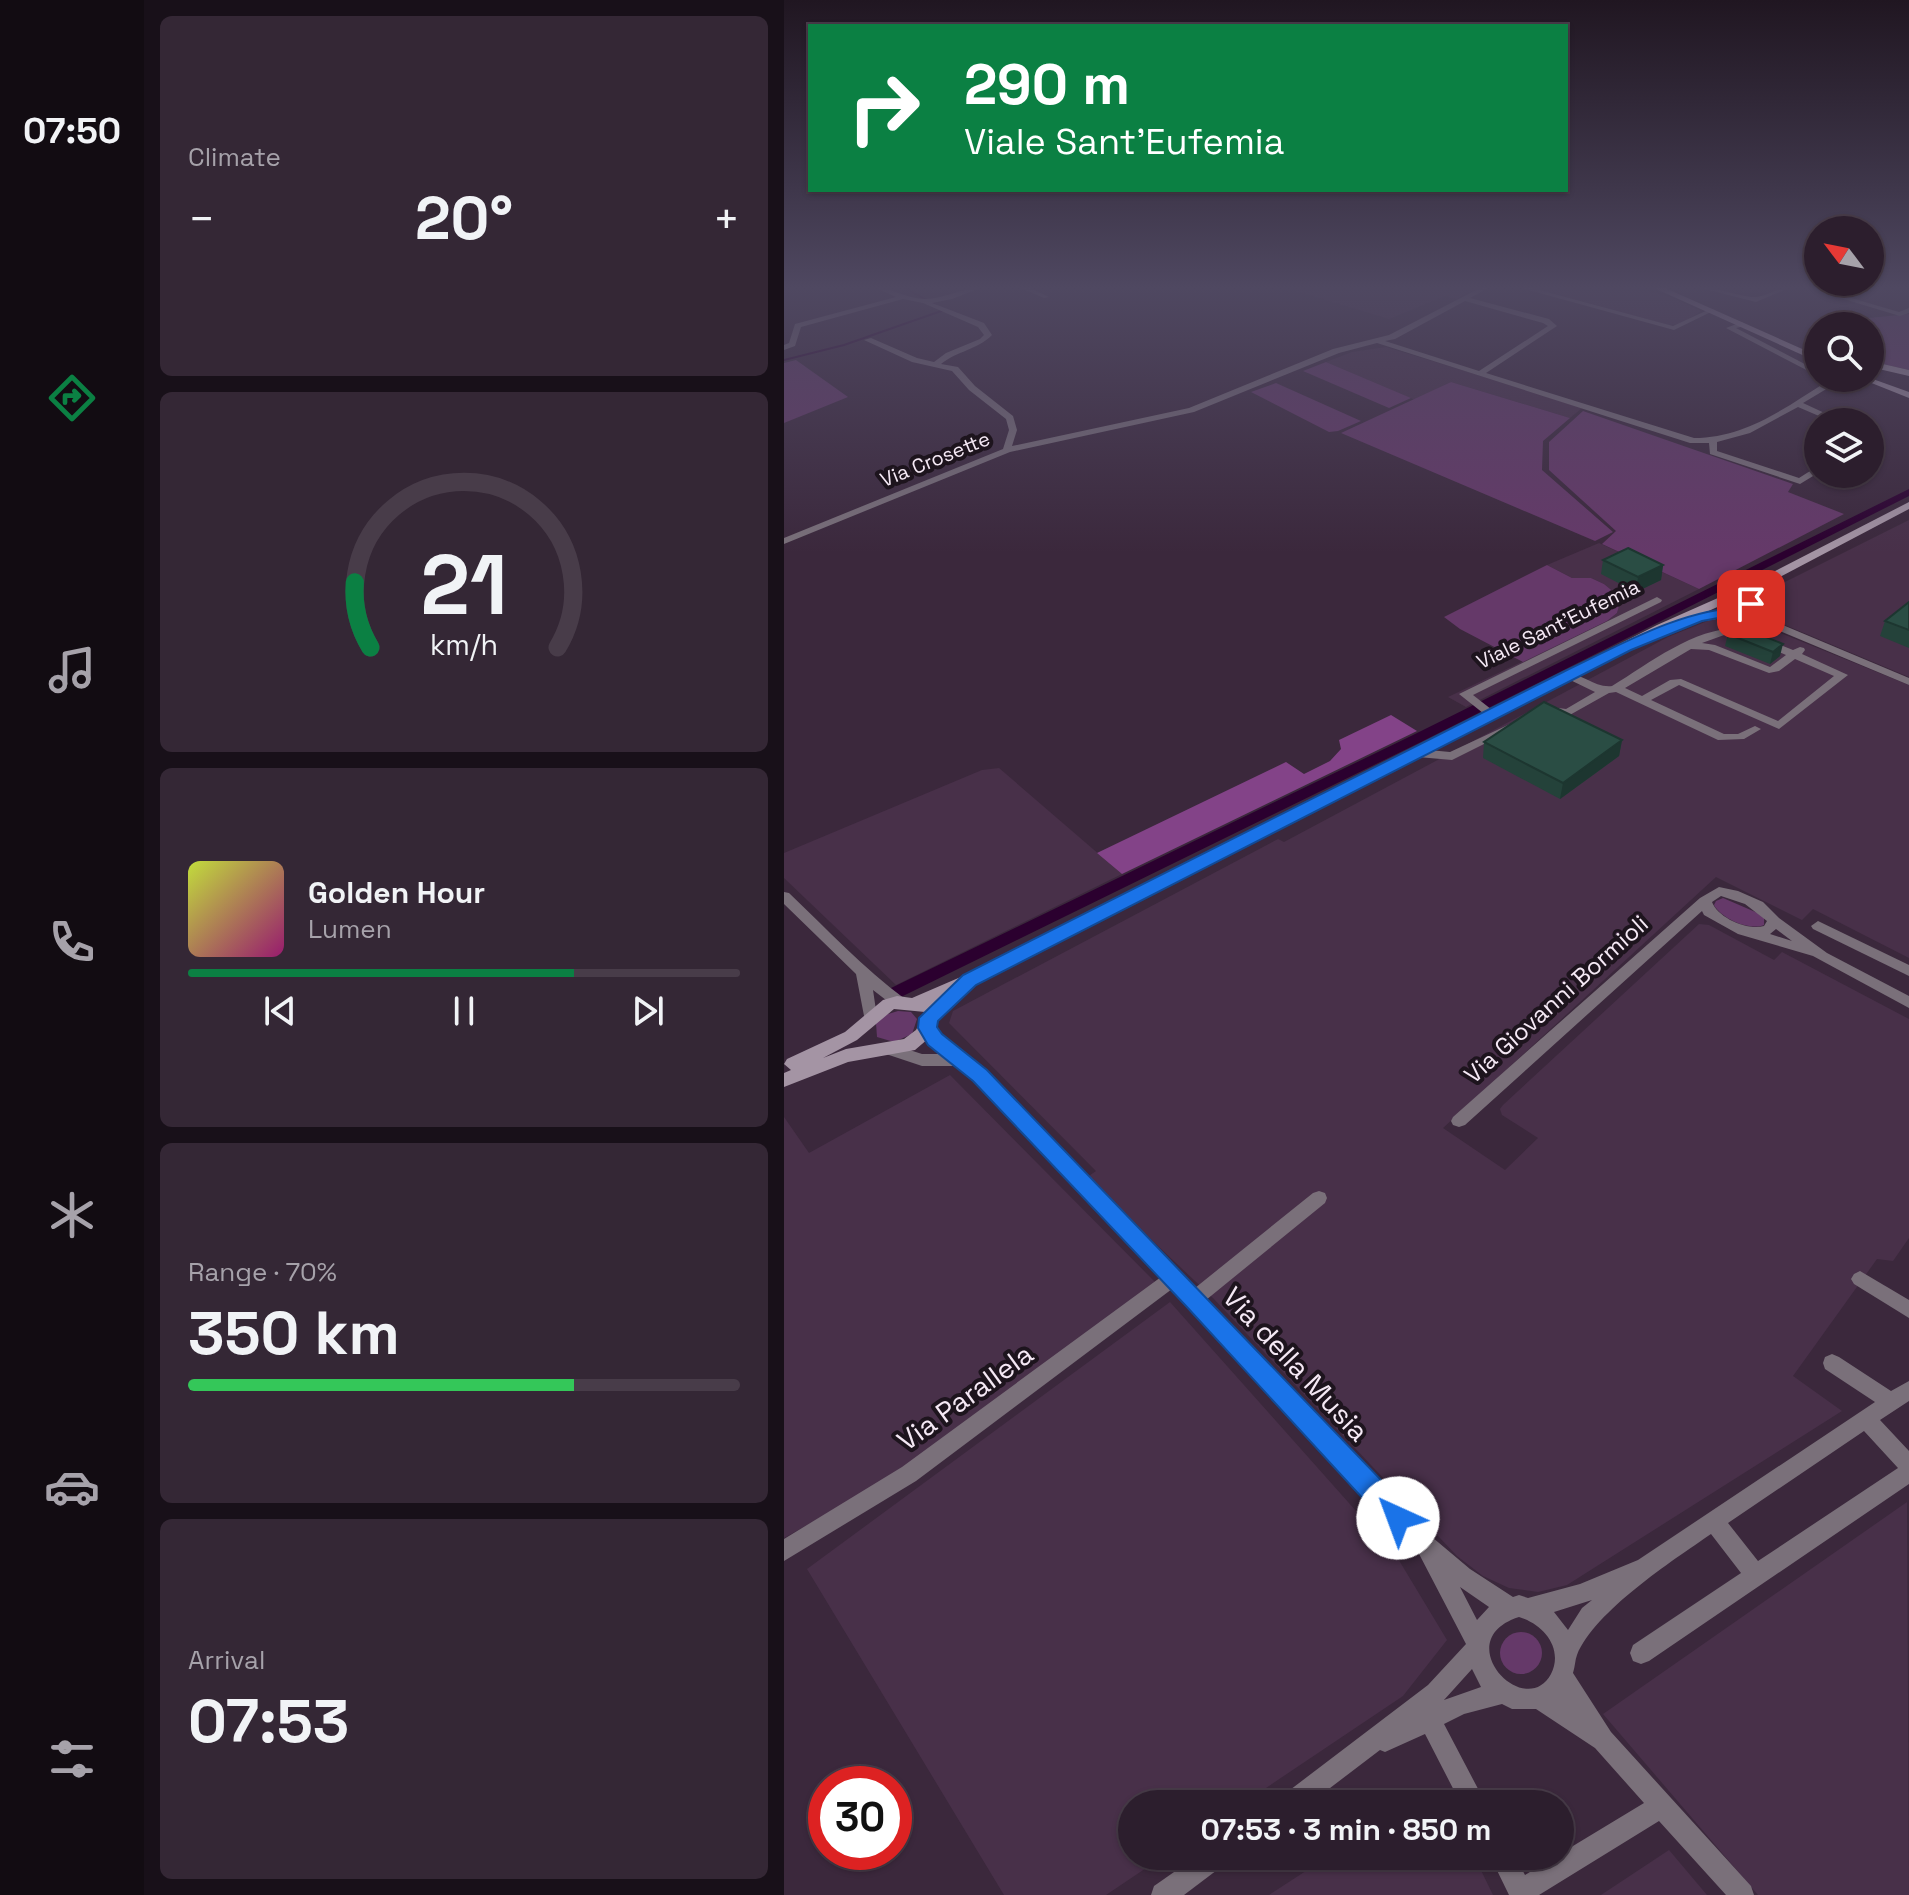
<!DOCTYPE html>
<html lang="en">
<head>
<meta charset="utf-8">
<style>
	:root { --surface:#2c1e2d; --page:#342735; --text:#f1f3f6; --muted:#a6a2aa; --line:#483c49; --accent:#0b8043 }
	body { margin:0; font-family:"Space Grotesk",sans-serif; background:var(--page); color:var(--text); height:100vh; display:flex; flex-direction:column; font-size:30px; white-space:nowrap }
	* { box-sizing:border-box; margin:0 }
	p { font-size:26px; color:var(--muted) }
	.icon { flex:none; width:44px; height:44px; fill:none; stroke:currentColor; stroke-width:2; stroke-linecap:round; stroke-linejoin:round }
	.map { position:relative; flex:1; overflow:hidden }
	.drawer { display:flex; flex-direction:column; gap:16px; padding:16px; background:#181019; width:640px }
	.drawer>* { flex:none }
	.guide { position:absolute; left:24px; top:24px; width:760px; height:168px; border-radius:0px; box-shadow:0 2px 6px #0004,0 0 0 2px var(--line); background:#0b8043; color:#fff; overflow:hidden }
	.needle { width:52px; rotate:302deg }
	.fabs { position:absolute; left:1020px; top:216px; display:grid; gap:16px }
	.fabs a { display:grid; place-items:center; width:80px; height:80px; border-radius:50%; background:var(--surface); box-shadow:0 2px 6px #0004,0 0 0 2px var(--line); font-size:40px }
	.speed { position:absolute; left:24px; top:1766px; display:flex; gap:16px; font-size:40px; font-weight:700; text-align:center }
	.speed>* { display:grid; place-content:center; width:104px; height:104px; border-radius:50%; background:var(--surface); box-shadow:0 2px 6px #0004,0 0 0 2px var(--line); line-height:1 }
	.speed .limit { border:12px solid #d22; background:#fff; color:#111 }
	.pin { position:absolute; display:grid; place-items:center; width:68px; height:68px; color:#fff; margin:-34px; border-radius:16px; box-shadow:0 4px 12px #0006 }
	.me { position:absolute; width:88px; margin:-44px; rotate:317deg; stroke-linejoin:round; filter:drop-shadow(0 0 6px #0008) }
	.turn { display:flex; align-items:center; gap:28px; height:168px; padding:0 24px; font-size:36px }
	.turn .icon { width:104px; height:104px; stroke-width:2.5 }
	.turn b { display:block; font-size:56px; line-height:68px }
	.big { font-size:60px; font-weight:600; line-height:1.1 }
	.drawer .widget { flex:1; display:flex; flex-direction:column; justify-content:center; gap:12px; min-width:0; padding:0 28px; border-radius:12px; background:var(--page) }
	.drawer .dial { align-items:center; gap:0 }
	.dial svg { height:208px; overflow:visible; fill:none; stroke:var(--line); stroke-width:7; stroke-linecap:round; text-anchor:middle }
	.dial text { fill:var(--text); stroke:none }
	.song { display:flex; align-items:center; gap:24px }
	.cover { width:96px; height:96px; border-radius:12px; background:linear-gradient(135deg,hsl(70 70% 55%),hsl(320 70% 35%)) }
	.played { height:8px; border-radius:4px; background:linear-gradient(90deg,var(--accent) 70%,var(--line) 70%) }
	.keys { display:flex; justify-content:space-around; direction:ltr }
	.heat { display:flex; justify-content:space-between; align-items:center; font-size:44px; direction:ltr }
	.charge { height:12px; border-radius:6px; background:linear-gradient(90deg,#34c759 70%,var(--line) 0) }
	.trip { position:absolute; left:334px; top:1790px; width:456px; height:80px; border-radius:40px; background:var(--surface); box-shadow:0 2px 6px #0004,0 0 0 2px var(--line); font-weight:600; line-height:80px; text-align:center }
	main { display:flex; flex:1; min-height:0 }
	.menu { display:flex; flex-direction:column; width:144px; justify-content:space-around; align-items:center; background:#120c12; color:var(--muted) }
	.menu .icon { width:56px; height:56px }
	.menu .selected { color:var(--accent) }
	.menu b { font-size:36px; color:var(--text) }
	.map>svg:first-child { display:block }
	.built { fill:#483049 }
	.green { fill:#653969 }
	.forest { fill:#834388 }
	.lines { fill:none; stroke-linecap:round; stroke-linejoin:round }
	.stream { stroke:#2b002f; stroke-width:2 }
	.canal { fill:#2b002f; fill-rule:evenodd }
	.street { fill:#7a707a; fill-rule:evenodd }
	.secondary { fill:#a494a4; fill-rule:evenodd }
	.wall { fill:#24423a }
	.shaded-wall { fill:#1d3630 }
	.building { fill:#2a4d44; stroke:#1d3630; stroke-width:2 }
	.route { fill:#1a73e8; stroke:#114b97; stroke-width:2 }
	.labels { text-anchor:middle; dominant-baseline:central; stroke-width:8; stroke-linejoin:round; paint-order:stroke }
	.far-street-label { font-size:20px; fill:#f5e9f5; stroke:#1d141d }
	.street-label { font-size:24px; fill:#f5e9f5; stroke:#1d141d }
	.near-street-label { font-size:28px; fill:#f5e9f5; stroke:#1d141d }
</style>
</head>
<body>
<main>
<nav class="menu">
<b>07:50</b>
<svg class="icon selected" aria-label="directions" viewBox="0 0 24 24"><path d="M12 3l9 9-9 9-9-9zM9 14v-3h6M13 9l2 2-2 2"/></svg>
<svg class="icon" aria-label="music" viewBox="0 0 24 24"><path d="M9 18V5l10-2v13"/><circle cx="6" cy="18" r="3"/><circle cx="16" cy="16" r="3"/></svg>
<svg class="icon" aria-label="phone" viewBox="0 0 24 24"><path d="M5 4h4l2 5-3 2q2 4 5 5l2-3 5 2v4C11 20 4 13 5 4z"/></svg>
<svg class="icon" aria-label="climate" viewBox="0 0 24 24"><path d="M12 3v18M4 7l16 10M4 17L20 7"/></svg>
<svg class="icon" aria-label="car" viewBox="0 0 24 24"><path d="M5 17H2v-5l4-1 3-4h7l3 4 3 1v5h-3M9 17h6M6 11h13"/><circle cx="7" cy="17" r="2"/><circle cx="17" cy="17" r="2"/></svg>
<svg class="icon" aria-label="filters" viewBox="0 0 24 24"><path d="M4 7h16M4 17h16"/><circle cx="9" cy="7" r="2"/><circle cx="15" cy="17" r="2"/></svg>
</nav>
<section class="drawer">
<div class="widget"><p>Climate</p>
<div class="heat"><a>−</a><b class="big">20°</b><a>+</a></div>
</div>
<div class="widget dial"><svg viewBox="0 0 100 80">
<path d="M14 69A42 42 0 1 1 86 69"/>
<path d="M14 69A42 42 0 0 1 8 44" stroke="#0b8043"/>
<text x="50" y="56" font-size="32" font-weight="700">21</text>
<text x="50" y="72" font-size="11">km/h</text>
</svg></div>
<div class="widget">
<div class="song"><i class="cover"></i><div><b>Golden Hour</b><p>Lumen</p></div></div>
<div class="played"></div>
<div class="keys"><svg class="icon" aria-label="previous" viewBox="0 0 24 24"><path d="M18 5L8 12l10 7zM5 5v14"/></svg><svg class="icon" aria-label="pause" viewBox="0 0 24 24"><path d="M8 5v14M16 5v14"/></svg><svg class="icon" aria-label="next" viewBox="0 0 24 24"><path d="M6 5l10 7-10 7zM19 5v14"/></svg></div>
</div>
<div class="widget"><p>Range · 70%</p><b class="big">350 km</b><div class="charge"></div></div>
<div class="widget"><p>Arrival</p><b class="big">07:53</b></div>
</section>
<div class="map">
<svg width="1125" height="1895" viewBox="0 0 1125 1895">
	<rect width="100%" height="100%" fill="#3b283c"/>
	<!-- built -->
	<g class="built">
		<polygon points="502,288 689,288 689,290 672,299 661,296 605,319"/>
		<polygon points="750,288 854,288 889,298 917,311 897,324 885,325"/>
		<polygon points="602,347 681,371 798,408 786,418 667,382 631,400 542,362 568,352"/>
		<polygon points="1125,520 1125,677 1001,625 990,613 987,604 989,593 997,584"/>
		<polygon points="815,543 915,589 682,707 664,697 823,621 833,613 836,603 831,593 820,584 807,578 788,578 763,565"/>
		<polygon points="940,619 977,625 1125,685 1125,958 1029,909 1018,920 932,877 659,1128 721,1170 754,1138 718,1115 716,1109 719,1105 915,924 925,925 990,960 998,952 1125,1019 1125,1238 1109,1261 1093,1259 1009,1376 1058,1411 783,1585 754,1592 725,1588 699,1576 673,1556 429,1298 302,1178 312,1171 165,1023 169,1011 494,839 500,842 884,637 926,620"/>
		<polygon points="215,768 338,874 112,985 0,878 0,853 198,770"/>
		<polygon points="166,1075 371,1282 213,1402 86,1490 0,1538 0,1117 25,1153"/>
		<polygon points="386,1302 613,1557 663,1640 619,1696 458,1804 348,1804 348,1856 380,1856 322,1895 220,1895 23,1569"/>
		<polygon points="1123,1502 1125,1895 974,1895 819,1714"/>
		<polygon points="885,1850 923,1895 817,1895"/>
		<polygon points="545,1856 690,1856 709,1895 485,1895"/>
	</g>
	<!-- green -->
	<g class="green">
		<polygon points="1125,314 1125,370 1086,361 1086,347 1099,341 1086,326 1075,319"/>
		<polygon points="12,360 64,397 0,423 0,363"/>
		<polygon points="542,362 627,398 605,408 519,371"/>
		<polygon points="667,382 786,418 759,441 758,470 829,532 811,541 557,433"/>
		<polygon points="492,383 577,421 554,431 545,432 467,392"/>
		<polygon points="799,411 1009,484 1004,492 1060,514 915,589 818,544 832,531 765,470 765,442"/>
		<polygon points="763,565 788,578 807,578 820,584 831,593 836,603 833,613 823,621 739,662 676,629 660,617"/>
		<path d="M 939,898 L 976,914 L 980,917 L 980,925 C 965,931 938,919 930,905 L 932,901 Z"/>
		<polygon points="114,1011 127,1012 133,1019 128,1034 110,1042 93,1037 92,1023 101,1015"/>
		<circle cx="737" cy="1653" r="21"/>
	</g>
	<!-- forest -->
	<polygon class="forest" points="607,715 633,731 338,874 313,853 502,762 520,774 546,761 557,749 555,740"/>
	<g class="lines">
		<!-- stream -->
		<polyline class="stream" points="0,360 60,345 160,310 121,288"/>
		<!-- canal -->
		<polygon class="canal" points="1125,489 1125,496 637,742 119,996 107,996 105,992 107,988 627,736"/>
		<!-- street -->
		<g class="street">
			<path d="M 92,288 C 109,288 123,299 141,299 C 160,299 177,288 196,288 L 168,299 L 148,303 L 200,323 L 208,335 C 193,350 173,351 157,364 L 174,367 L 191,386 L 229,416 L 233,430 L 228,446 L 405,408 L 549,349 L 605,335 L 696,288 L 704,288 L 686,298 L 765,319 L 773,326 L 702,373 L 910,438 C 961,438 1001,408 1042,382 L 1039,378 L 1047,378 L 1049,385 L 1019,403 L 1060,422 L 1049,422 L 1014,407 L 966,433 L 933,442 L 933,451 L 1015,478 L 1034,466 L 1034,473 L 1016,484 L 926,454 L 925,443 L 906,443 L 593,343 L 555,353 L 410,412 L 226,452 L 0,544 L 0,538 L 219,449 L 225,430 L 222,419 L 185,390 L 168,371 L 128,362 L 80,340 L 87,338 L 133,358 L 150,362 L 162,353 L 196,339 L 200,335 L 194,327 L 139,303 L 119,299 L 17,327 L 11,346 L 0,350 L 0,345 L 5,343 L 11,324 L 112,297 ZM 681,301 L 759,323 L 764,326 L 695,371 L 601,341 L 611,339 Z"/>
			<polygon points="237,288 246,288 265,297 260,298"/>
			<polygon points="737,288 748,288 889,326 926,309 931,310 890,330"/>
			<path d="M 917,288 C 935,288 950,295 968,297 C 980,298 992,288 1005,288 L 972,302 Z"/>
			<polygon points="1023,288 1033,288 1115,312 1125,308 1125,313 1116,316"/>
			<polygon points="958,322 961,326 952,328 1034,371 1034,376 942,328"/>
			<polygon points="873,597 878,600 877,602 689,695 712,713 712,717 704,717 675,694"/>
			<polygon points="954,611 987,620 1125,678 1125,685 979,624 950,616 949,614"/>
			<path d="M 955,628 L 1009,650 L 1016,647 L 1020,648 L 1021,650 L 1018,654 L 1064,675 L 995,729 L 895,685 L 867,700 L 940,734 L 954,734 L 971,726 L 977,729 L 960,739 L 934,740 L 832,692 L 825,693 L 784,716 L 763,712 L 761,710 L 767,707 L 782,709 L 811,692 L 780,677 L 780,673 C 797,672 810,688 828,686 C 866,663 909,628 955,628 ZM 943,634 L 953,634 L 1002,655 L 986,667 L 931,645 L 918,643 ZM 907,649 L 925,650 L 985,673 L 995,671 L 1011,659 L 1050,676 L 994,721 L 897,679 L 886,680 L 858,696 L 841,688 Z"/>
			<polygon points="726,724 732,727 730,729 668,760 634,757 628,753 634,749 666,752"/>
			<path d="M 935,887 L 954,891 L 979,902 L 995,918 L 1043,953 L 1125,996 L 1125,1008 L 1029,956 L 954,934 L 920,915 L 918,911 L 681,1125 L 675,1127 L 669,1125 L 667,1121 L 669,1117 L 916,898 ZM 937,896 L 961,904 L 983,921 L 980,926 C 964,931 934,918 928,902 ZM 992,929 L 1008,941 L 986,934 Z"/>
			<path d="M 0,892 L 5,893 C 43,929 80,969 121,999 L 123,1003 L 121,1007 L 111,1007 L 89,990 L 93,1017 L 91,1021 L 81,1021 L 72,974 L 0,904 Z"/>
			<polygon points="1034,921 1125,965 1125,976 1029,929 1027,926"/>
			<path d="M 143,1023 L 148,1024 L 165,1045 L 201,1072 L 411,1288 L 529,1193 L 535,1191 L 541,1193 L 543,1198 L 541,1203 L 422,1300 L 642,1532 L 686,1569 L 729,1597 L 735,1595 L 744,1598 L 796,1584 L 854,1560 L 1091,1402 L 1041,1369 L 1039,1363 L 1041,1357 L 1048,1354 L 1055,1357 L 1107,1391 L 1125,1381 L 1125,1401 L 1096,1420 L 1125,1451 L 1125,1484 L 865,1661 L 857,1664 L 849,1661 L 846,1653 L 849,1645 L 957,1573 L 927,1534 C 888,1561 811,1611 793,1655 C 791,1660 791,1667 789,1673 L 827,1732 L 967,1886 L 970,1895 L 942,1895 L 875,1821 L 755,1895 L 725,1895 L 706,1856 L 731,1856 L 741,1875 L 860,1803 L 811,1748 L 752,1709 L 728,1709 L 718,1704 L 680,1714 L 660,1724 L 702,1804 L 677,1804 L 641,1734 L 601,1752 L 596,1750 L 525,1804 L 494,1804 L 498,1796 L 644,1685 L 682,1644 L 634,1552 L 388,1289 L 132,1481 L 0,1561 L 0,1539 L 118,1467 L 377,1277 L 191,1080 L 172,1066 L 138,1066 L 102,1054 L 99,1050 L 102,1046 L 107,1044 L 138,1054 L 156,1054 L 136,1028 L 138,1024 ZM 1080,1431 L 1114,1468 L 974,1561 L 944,1523 ZM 676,1587 L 705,1607 L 693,1620 ZM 808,1600 L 798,1608 L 784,1630 L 770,1612 ZM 735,1617 C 759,1624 780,1648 767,1674 C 741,1722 663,1640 735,1617 ZM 688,1669 L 697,1687 L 660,1700 Z"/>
			<polygon points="1076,1271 1125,1300 1125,1318 1070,1284 1067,1279 1070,1274"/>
			<polygon points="413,1856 445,1856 441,1864 400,1895 367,1895 370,1886"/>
		</g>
		<!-- secondary -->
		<g class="secondary">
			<polygon points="870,288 881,288 1034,356 1034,362"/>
			<polygon points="1086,361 1125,370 1125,376 1086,367"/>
			<polygon points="1075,378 1086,378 1125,392 1125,398"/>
			<path d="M 1125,502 L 1125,509 L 979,586 L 971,602 L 974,607 L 970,613 L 914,622 L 908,618 L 881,631 L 177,990 L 176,997 L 152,1021 L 145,1038 L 131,1050 L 64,1062 L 0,1087 L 0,1073 L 7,1070 L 0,1064 L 3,1059 L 61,1032 L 99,1000 L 113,996 L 128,998 L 179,976 L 873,625 L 970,582 ZM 964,593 L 959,602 L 962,608 L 918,614 ZM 110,1009 L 141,1012 L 132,1030 L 120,1039 L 62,1049 L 39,1058 L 73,1040 Z"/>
		</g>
	</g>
	<!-- wall -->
	<g class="wall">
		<polygon points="819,560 879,565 877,580 852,592 817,574"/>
		<polygon points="1125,602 1125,648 1096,636 1101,621"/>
		<polygon points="955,626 996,656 986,664 941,646 944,634"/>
		<polygon points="838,740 835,756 776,799 699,758 700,742"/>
	</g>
	<!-- shaded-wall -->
	<g class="shaded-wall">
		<polygon points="879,565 877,580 852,592 854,577"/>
		<polygon points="999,644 996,656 986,664 989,652"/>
		<polygon points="838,740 835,756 776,799 779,783"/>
	</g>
	<!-- building -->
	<g class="building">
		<polygon points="844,548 879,565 854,577 819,560"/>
		<polygon points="1125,602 1125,630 1101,621"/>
		<polygon points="955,626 999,644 989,652 944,634"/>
		<polygon points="760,702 838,740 779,783 700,742"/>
	</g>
	<!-- sky -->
	<linearGradient id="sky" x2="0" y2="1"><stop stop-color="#201621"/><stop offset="0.52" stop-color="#4f4861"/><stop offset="1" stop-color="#4f4861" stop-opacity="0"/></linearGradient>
	<rect width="1125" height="553" fill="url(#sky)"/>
	<!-- route -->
	<path class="route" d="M 967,600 L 972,601 L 974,609 L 963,616 L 945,616 L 918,621 L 847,650 L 192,985 L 154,1021 L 153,1027 L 158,1034 L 203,1070 L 624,1508 L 628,1518 L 624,1527 L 614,1531 L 605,1527 L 402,1306 L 189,1081 L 144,1045 L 134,1028 L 135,1018 L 179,975 L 779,672 C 832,647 901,607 960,608 L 963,601 Z"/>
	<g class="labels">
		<!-- far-street labels -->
		<g class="far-street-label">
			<text transform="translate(151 459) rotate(-22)">Via Crosette</text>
			<text transform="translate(774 624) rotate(-26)">Viale Sant'Eufemia</text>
		</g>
		<!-- street labels -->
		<g class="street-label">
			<text transform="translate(772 999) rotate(-42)">Via Giovanni Bormioli</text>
		</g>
		<!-- near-street labels -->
		<g class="near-street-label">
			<text transform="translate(512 1364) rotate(47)">Via della Musia</text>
			<text transform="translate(181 1397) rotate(-36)">Via Parallela</text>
		</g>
	</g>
</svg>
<div class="fabs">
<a><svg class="needle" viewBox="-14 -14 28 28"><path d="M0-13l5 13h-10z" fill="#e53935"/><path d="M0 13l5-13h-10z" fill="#a6a2aa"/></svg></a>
<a><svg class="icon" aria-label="search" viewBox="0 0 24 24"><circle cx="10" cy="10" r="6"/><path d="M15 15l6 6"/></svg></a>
<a><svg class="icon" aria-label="layers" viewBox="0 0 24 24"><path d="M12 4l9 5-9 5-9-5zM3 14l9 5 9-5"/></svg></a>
</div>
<div class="speed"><div class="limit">30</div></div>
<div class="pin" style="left:967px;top:604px;background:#d93025"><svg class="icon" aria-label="arrive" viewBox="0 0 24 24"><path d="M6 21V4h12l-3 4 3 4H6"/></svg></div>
<svg class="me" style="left:614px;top:1518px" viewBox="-20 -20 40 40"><circle r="19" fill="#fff"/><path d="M0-13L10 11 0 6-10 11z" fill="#1a73e8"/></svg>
<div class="trip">07:53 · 3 min · 850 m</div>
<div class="guide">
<div class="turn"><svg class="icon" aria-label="right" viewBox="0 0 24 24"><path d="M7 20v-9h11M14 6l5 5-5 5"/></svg><div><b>290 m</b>Viale Sant'Eufemia</div></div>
</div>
</div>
</main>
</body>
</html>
